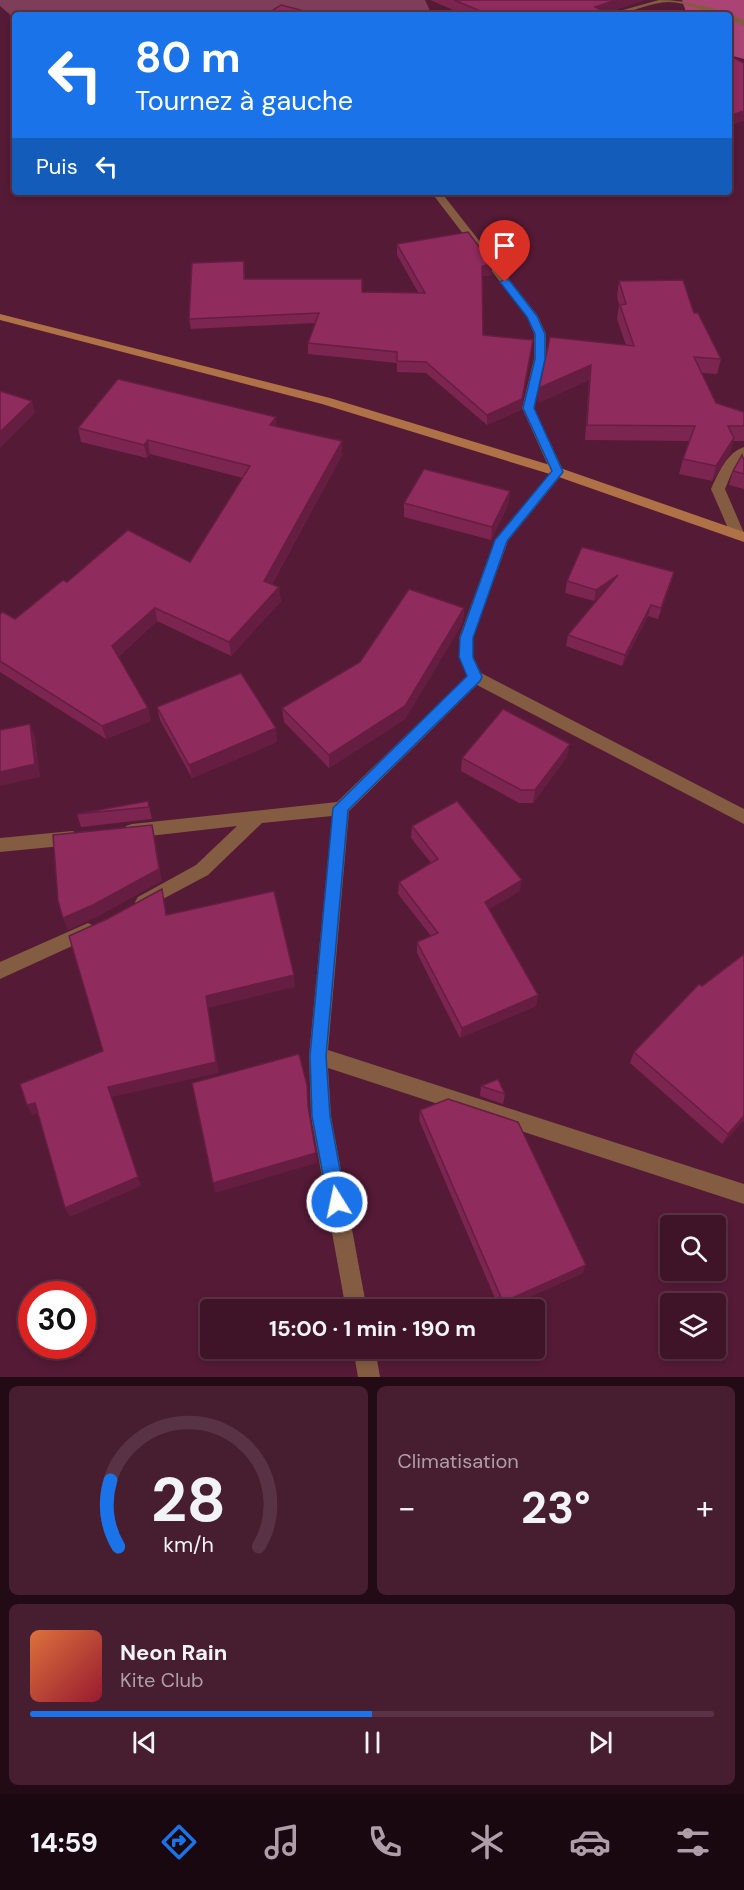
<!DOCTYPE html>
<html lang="fr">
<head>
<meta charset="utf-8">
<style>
	:root { --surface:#401428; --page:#471d30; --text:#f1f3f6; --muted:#ae9ea8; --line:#593345; --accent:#1a73e8 }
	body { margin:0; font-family:"DM Sans",sans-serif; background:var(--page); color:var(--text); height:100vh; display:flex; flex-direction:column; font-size:22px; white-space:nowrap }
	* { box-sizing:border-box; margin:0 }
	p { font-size:20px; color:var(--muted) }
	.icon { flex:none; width:33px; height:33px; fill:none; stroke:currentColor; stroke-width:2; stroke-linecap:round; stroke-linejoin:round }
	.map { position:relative; height:1377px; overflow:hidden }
	.drawer { display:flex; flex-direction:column; gap:9px; padding:9px; background:#230b16; flex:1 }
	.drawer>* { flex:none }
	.top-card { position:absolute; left:12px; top:12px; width:720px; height:183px; border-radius:6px; box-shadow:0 3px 9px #0003,0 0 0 2px var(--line); background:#1a73e8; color:#fff; overflow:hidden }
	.controls { position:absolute; left:660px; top:1215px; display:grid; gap:12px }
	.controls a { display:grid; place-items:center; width:66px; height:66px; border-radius:6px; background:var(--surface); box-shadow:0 3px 9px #0003,0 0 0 2px var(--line); font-size:30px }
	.speed { position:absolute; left:18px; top:1281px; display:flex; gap:12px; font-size:30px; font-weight:700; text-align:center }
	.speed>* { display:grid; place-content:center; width:78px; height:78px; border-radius:50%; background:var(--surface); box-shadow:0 3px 9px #0003,0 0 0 2px var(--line); line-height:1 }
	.speed .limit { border:9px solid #d22; background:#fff; color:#111 }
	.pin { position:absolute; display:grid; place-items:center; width:51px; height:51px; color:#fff; margin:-62px -26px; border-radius:50% 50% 50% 0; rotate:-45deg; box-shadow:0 0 6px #0007 }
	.pin .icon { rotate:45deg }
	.me { position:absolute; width:66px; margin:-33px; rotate:350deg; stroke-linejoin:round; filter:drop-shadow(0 0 4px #0008) }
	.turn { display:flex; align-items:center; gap:21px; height:126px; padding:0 24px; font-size:27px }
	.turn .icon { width:78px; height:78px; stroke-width:2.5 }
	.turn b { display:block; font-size:42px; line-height:51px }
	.then { display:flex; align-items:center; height:57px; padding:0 24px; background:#0003; gap:12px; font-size:22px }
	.big { font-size:45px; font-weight:700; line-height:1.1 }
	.drawer .tile { flex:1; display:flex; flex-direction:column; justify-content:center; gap:9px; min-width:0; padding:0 21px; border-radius:9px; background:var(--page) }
	.drawer .dial { align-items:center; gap:0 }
	.dial svg { height:156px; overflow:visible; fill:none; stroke:var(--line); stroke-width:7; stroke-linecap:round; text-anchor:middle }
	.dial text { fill:var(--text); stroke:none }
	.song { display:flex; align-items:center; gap:18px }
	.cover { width:72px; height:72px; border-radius:9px; background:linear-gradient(135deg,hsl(20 70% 55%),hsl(350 70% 35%)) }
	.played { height:6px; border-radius:3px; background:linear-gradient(90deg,var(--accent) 50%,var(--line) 50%) }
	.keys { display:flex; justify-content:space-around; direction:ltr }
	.heat { display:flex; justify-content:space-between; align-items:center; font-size:33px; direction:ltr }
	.drawer .tiles { flex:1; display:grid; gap:9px; grid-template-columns:1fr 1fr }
	.tile:last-child { grid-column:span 2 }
	.trip { position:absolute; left:200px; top:1299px; width:345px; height:60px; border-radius:6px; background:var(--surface); box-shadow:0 3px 9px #0003,0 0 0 2px var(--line); font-weight:700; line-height:60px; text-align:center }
	.tab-bar { display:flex; height:96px; justify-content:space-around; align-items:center; background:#1a0810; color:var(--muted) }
	.tab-bar .icon { width:42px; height:42px }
	.tab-bar .active { color:var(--accent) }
	.tab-bar b { font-size:27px; color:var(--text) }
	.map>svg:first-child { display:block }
	.green { fill:#7e3e5a }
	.forest { fill:#ab4474 }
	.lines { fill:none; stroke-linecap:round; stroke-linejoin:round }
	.street { fill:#835c42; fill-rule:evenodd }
	.secondary { fill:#af7146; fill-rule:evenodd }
	.wall { fill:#7c2550 }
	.shaded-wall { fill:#651e41 }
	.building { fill:#902b5d; stroke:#651e41; stroke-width:1.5 }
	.route { fill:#1a73e8; stroke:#114b97; stroke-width:1.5 }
</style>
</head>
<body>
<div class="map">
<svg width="744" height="1377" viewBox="0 0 744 1377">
	<rect width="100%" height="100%" fill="#551a36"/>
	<!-- green -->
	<polygon class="green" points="0,0 425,0 432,15 15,15 15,19 0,6"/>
	<!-- forest -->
	<polygon class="forest" points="682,0 744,0 744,59 729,55 729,15 687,15"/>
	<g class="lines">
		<!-- street -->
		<g class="street">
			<path d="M 659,0 C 688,0 718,8 744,20 L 744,26 L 729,19 L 729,15 C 708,15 688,2 669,2 C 650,2 628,15 605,15 Z"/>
			<polygon points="431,192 441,192 538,316 546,334 546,359 534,408 564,472 508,541 473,638 473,657 481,673 744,809 744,824 477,685 349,811 328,1050 744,1184 744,1204 328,1068 331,1116 367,1310 346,1310 311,1116 309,1056 332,816 262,823 208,875 144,909 138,907 135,902 138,897 196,865 237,826 132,838 126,836 124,831 126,826 132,824 337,802 467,676 459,657 459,638 495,539 551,472 522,408 534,359 534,334 527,317"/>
			<path d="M 744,447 L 744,459 L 732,472 L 725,489 L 744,533 L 743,538 L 738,540 L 731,535 L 711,489 C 718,474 727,452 744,447 Z"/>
			<polygon points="72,831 78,833 80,838 78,843 72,845 0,852 0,838"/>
			<polygon points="88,923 94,926 97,931 94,936 0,979 0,962"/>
			<polygon points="353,1348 375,1348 380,1377 358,1377"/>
		</g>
		<!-- secondary -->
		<polygon class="secondary" points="0,314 330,398 563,469 744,532 744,542 553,475 322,404 0,320"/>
	</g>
	<!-- wall -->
	<g class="wall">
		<polygon points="430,0 644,0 606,13 610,15 465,15"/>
		<polygon points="397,244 492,264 492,275 482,276 483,335 533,340 521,410 487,425 426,373 397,372 397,363 308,354 308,343 315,323 191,329 189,319 245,272 245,279 362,292 418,292 397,255"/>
		<polygon points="619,281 694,313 721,359 717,374 702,373 716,403 744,412 744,441 733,441 730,453 712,481 679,474 683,459 689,441 585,440 589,380 538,403 539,388 626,345 617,319 619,305 617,296"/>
		<polygon points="276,426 342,441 342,455 272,584 281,601 231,656 157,621 118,657 148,708 151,721 106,739 0,672 0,614 15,619 67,582 190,562 243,478 150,454 147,458 81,442 78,428"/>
		<polygon points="744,460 744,489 729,485 733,471"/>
		<polygon points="510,491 508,505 491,540 404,517 404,503"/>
		<polygon points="674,572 671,583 658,619 648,616 622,666 566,646 568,635 600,596 594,601 565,593 567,581"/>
		<polygon points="464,608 463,622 405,719 329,768 284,722 282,708"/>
		<polygon points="157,707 277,742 192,778 160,720"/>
		<polygon points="567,757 533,803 519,803 461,771 462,758"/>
		<polygon points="148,801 152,819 81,827 77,814"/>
		<polygon points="412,826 520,891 489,909 538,995 536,1006 460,1038 417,953 417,942 431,936 398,894 399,882 431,863 411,838"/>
		<polygon points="744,954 744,1120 722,1144 630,1063 634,1052 702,986"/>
		<polygon points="481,1086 505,1094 503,1104 480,1096"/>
		<polygon points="420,1110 583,1273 500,1310 419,1120"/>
	</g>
	<!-- shaded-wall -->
	<g class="shaded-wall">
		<polygon points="616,0 644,0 599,15 595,7"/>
		<polygon points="744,111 744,121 729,126 729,116"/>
		<polygon points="492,264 492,275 481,276 482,266"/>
		<polygon points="533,340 521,410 487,425 487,415"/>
		<polygon points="591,365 589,380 538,403 539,388"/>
		<polygon points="32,401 35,413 0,448 0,432"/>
		<polygon points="276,417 277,430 270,425"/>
		<polygon points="734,438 730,453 712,481 716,466"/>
		<polygon points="148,440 150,454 147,458 144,445"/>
		<polygon points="342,441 342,455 266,594 264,581"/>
		<polygon points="510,491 508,505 491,540 492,527"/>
		<polygon points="674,572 671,583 658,619 661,608"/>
		<polygon points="618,575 616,587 594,601 596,590"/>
		<polygon points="279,587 281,601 231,656 229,642"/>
		<polygon points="651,605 648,616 622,666 625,655"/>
		<polygon points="155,608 157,621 115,659 112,646"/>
		<polygon points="464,608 463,622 405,719 329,768 329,755"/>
		<polygon points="148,708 151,721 106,739 102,726"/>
		<polygon points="30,724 35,737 40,777 0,786 0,772"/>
		<polygon points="276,728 277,742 192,778 189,765"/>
		<polygon points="570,744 567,757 533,803 535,790"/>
		<polygon points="152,825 155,837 162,881 97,917 68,930 63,918"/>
		<polygon points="522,880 520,891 483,913 485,902"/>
		<polygon points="294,975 295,987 208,1008 219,1073 112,1097 141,1186 70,1217 65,1208 108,1087 206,996"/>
		<polygon points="538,995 536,1006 460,1038 462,1028"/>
		<polygon points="35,1103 41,1113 32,1115 27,1105"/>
		<polygon points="744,1116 744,1120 722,1144 728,1134"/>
		<polygon points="316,1153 317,1163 215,1193 213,1183"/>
		<polygon points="586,1265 583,1273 500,1310 503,1302"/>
	</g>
	<!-- building -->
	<g class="building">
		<polygon points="454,0 616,0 595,7 610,15 490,15"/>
		<polygon points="281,5 319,15 265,15"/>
		<polygon points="729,55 744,63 744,111 729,116"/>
		<polygon points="468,232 492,264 482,266 483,335 533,340 522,399 487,415 426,362 397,361 397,352 308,343 319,313 189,319 192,263 244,261 244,279 362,279 362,292 425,293 397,244"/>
		<polygon points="683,280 694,313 698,313 721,359 694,357 716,403 744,412 744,426 728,426 734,438 716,466 683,459 695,426 587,425 591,365 539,388 550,337 634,346 620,305 626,304 619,281"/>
		<polygon points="118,379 276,417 270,425 342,441 264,581 279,587 229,642 155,608 112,646 148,708 102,726 0,661 0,614 3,612 15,619 63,580 67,582 128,530 190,562 250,466 148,440 144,445 78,428"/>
		<polygon points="0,391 32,401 0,432"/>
		<polygon points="742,455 744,460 744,474 733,471"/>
		<polygon points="424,469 510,491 492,527 404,503"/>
		<polygon points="582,547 674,572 661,608 651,605 625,655 568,635 618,575 596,590 567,581"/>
		<polygon points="409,589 464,608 405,706 329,755 282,708 360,662"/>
		<polygon points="241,673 276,728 189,765 157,707"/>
		<polygon points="503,709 570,744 535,790 521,790 462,758"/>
		<polygon points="30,724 35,764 0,772 0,730"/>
		<polygon points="148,801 149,807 77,814"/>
		<polygon points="457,801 522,880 485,902 538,995 462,1028 417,942 438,933 399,882 438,859 412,826"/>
		<polygon points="152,825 159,869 93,905 63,918 58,901 53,835"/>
		<polygon points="162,889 166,915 274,891 294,975 206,996 216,1062 108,1087 138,1177 65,1208 35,1103 27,1105 20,1084 103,1051 69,936 107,919"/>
		<polygon points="744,954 744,1116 728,1134 634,1052 699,984 702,986"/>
		<polygon points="299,1054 307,1085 308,1106 316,1153 213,1183 192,1083"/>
		<polygon points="498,1079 505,1094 481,1086"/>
		<polygon points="448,1099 518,1122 586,1265 503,1302 420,1110"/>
	</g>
	<!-- route -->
	<polygon class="route" points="505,279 509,280 537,316 545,334 545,359 534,408 563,472 507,541 473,638 473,657 482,677 480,681 348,810 326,1056 330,1116 346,1202 343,1209 337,1211 330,1209 328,1202 312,1116 310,1056 333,808 467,676 459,657 460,638 495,540 552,471 523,408 535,359 535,334 527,317 500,282"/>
</svg>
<div class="controls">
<a><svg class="icon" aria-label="search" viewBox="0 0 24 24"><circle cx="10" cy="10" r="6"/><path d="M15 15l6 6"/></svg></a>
<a><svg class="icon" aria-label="layers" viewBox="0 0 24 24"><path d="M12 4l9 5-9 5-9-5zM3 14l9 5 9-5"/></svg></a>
</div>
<div class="speed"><div class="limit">30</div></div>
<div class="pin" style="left:505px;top:282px;background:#d93025"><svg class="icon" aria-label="arrive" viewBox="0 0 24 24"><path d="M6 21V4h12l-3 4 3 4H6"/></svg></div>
<svg class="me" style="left:337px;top:1202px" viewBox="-20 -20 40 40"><circle r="17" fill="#1a73e8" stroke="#fff" stroke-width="3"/><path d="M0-11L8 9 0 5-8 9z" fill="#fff"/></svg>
<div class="trip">15:00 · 1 min · 190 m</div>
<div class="top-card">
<div class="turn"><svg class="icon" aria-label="left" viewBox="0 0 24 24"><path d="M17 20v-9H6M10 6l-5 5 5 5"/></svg><div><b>80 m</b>Tournez à gauche</div></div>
<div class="then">Puis<svg class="icon" aria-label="left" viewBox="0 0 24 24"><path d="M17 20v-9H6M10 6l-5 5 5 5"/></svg></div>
</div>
</div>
<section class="drawer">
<div class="tiles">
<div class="tile dial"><svg viewBox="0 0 100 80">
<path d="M14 69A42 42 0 1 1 86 69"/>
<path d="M14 69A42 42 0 0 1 10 35" stroke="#1a73e8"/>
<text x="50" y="56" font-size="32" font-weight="700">28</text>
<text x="50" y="72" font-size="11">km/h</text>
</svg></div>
<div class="tile"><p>Climatisation</p>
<div class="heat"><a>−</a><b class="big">23°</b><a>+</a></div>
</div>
<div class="tile">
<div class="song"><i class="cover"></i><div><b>Neon Rain</b><p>Kite Club</p></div></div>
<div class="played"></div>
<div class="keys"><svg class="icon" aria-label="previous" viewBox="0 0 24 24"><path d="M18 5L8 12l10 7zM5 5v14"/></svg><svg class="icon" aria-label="pause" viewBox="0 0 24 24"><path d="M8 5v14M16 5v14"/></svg><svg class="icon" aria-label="next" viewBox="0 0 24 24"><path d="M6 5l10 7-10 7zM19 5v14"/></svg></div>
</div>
</div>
</section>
<nav class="tab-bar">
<b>14:59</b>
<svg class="icon active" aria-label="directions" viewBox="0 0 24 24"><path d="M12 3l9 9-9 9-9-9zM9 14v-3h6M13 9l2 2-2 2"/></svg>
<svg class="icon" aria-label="music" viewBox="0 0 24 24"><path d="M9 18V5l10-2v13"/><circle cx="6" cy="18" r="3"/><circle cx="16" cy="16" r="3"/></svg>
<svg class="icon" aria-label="phone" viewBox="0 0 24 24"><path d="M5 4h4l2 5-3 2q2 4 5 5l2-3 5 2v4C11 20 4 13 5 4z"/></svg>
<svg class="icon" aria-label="climate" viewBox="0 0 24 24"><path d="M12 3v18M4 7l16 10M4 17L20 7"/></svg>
<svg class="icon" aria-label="car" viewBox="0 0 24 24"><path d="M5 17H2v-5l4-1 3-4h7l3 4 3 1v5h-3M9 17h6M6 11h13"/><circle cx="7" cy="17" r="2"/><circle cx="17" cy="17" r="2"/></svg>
<svg class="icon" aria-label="filters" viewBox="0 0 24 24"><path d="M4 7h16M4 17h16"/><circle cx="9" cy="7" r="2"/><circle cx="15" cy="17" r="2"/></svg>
</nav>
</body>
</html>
